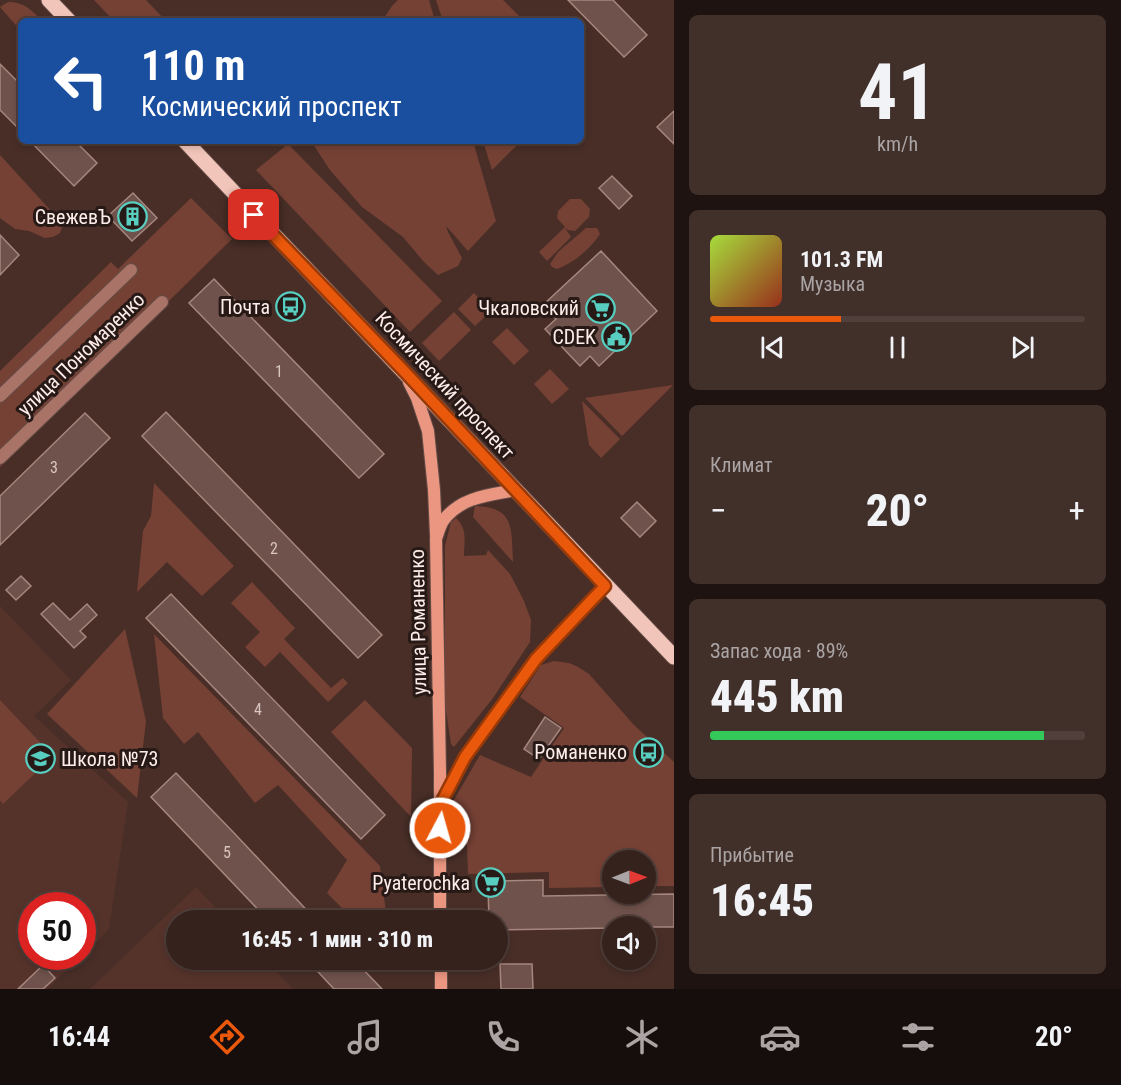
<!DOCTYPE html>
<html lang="ru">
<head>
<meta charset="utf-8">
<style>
	:root { --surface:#36221d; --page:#412f2a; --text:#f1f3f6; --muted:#aaa4a4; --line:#503f3b; --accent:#ea580c }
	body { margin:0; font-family:"Roboto Condensed",sans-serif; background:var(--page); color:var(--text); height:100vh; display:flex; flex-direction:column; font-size:22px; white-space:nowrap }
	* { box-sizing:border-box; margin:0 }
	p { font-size:20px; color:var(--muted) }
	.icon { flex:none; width:33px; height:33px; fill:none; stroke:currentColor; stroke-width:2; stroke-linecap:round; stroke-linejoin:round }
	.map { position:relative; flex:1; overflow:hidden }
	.drawer { display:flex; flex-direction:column; gap:15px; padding:15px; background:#1e1310; width:447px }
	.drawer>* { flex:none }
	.guide { position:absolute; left:18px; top:18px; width:566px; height:126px; border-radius:9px; box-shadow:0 3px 9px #0003,0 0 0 2px var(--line); background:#1a4fa0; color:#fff; overflow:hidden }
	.needle { width:39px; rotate:89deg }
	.buttons { position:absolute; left:602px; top:850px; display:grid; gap:12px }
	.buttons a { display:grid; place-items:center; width:54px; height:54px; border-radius:50%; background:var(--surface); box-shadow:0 3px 9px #0003,0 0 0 2px var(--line); font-size:30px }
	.speed { position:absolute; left:18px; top:892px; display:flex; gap:12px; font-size:30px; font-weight:700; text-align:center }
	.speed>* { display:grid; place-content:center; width:78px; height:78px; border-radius:50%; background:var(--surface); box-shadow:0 3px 9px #0003,0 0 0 2px var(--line); line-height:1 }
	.speed .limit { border:9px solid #d22; background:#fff; color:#111 }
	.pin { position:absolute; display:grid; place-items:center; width:51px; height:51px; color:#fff; margin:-26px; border-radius:12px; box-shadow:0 3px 9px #0006 }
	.me { position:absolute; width:66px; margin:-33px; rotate:6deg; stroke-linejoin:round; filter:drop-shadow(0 0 4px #0008) }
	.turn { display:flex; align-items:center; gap:21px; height:126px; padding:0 24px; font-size:27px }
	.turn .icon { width:78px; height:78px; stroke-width:2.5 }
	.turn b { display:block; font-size:42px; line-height:51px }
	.big { font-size:45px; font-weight:800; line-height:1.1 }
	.drawer .card { flex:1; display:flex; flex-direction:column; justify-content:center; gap:9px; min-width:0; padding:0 21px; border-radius:9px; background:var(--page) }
	.drawer .dial { align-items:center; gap:0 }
	.dial b { font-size:78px; line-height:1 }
	.song { display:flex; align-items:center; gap:18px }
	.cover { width:72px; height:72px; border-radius:9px; background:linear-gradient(135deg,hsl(80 70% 55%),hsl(10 70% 35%)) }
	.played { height:6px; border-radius:3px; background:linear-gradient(90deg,var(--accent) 35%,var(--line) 35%) }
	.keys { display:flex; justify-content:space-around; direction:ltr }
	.heat { display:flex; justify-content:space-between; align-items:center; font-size:33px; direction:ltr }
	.charge { height:9px; border-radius:4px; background:linear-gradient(90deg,#34c759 89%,var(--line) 0) }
	.trip { position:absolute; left:166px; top:910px; width:342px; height:60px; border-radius:30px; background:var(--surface); box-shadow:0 3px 9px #0003,0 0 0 2px var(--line); font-weight:800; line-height:60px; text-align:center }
	.menu { display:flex; height:96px; justify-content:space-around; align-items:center; background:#160e0c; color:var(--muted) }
	.menu .icon { width:42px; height:42px }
	.menu .selected { color:var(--accent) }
	.menu b { font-size:27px; color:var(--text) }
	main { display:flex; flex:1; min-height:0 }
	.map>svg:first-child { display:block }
	.built { fill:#55332b }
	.green { fill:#764135 }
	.building { fill:#6f524b; stroke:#a6877f; stroke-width:1.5 }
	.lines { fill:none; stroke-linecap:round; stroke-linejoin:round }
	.street-casing { stroke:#654c46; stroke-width:14 }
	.secondary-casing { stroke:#654c46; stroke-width:14 }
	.primary-casing { stroke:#654c46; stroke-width:17 }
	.street { stroke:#a97467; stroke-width:12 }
	.secondary { stroke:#ea9681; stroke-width:12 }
	.primary { stroke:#f2c5ba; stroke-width:15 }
	.route-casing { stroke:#983908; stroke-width:15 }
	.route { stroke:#ea580c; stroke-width:10 }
	.labels { text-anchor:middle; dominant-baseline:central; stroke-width:6; stroke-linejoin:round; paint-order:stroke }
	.number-label { font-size:16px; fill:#dac6c1 }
	.poi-label { font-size:20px; fill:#feece8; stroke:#261916; text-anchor:end }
	.street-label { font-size:20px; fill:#feece8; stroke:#261916 }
</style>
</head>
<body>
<main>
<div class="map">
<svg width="674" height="989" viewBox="0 0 674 989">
	<rect width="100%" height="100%" fill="#482e27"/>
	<!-- built -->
	<g class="built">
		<polygon points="0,606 71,680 34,716 128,802 109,929 83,955 82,906 32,906 32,957 80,957 47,989 0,989"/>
		<polygon points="196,887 228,921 177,921 177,960 266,960 293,989 90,989"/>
	</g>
	<!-- green -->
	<g class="green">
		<polygon points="94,0 146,0 166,21 114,21"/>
		<polygon points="398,0 429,0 435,21 382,21 392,6"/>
		<polygon points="436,0 503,0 524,21 443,21"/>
		<path d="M 8,2 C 24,2 32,10 42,21 L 21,21 L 21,31 L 0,7 Z"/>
		<polygon points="311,141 473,141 496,221 468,251 446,226 448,232 462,258 458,266 438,275 424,262 403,237 362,207 330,170"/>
		<polygon points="483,141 521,141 492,170"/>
		<polygon points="288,144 442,301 410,332 256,170"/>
		<polygon points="0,155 63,224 60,233 53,237 45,238 29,231 15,229 0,218"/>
		<polygon points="191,198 232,239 0,467 0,371 111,262 118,269"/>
		<polygon points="570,199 581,199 590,209 589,217 575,231 568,230 565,228 571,237 547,261 539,252 565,227 557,218 558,211"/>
		<path d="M 586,228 L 597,228 L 600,234 C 591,248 574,263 557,269 L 552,267 L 550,264 L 558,252 Z"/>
		<polygon points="474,293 491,311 475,326 458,309"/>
		<polygon points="454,312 471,330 439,361 422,343"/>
		<polygon points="507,328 529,351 514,365 492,342"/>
		<polygon points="550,369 569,389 552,404 534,384"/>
		<polygon points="673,385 622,436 585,398"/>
		<polygon points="582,401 620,439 601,458 589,445"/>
		<polygon points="154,483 234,566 202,596 167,562 137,592 143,531 151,516"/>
		<path d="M 475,506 C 516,507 511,530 513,562 L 473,517 Z"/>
		<path d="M 456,518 C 468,530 464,540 464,556 L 486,555 L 488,550 L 510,574 L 524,601 L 531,620 L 530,642 L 493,698 L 454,747 L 451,744 L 445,705 L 445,546 L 451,522 Z"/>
		<polygon points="252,582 295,628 284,639 331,688 343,678 348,683 328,702 280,652 265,667 245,647 260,632 231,603"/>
		<polygon points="125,629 146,721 137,798 47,714"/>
		<polygon points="154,634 380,866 387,921 355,921 327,893 347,860 278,785 255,803 198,732 184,744 163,718"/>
		<polygon points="554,661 569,663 578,667 589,674 634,725 674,762 674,886 645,886 645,861 612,861 612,887 549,888 549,872 468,874 466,813 451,805 480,755 531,777 564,728 520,697 541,665"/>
		<polygon points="0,700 53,756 3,804 0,800"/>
		<polygon points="365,700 412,748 411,817 331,732"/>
	</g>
	<!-- building -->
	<g class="building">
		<polygon points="568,0 613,0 647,35 624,57"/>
		<polygon points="0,64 21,85 21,131 0,110"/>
		<polygon points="674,111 674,144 657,127"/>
		<polygon points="30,141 75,141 97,163 74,186"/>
		<polygon points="612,176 632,196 619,209 599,188"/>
		<polygon points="133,193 157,218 132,241 108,216"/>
		<polygon points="0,235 19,255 0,275"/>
		<polygon points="601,251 657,311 599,366 590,356 580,366 545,329 556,319 543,305"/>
		<polygon points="214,279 384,454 359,478 189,303"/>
		<polygon points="166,412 382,635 358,658 142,436"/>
		<polygon points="85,413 110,438 0,545 0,496"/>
		<polygon points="637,502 656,521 640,537 621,518"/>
		<polygon points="21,576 31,586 16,600 6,590"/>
		<polygon points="171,594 385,815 361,839 146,618"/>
		<polygon points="53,603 70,620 87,604 97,615 80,631 86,637 74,648 41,614"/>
		<polygon points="545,717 561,728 539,759 524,749"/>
		<polygon points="176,773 234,833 317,921 269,921 151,797"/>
		<polygon points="543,880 543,896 674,894 674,927 612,927 612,928 498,930 498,921 489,921 488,886 493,881"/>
		<polygon points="307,960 354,960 382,989 334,989"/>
		<polygon points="500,964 532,964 533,989 501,989"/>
		<polygon points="43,965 55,978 43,989 18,989"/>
	</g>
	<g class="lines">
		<defs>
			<g id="street">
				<polyline points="0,396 131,270"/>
				<polyline points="0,458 162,302"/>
			</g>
			<g id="secondary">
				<polyline points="409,382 417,398 428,431 434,490 436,535"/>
				<polyline points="442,801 465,757 536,659 605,586"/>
				<path d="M 440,921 L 440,773 L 436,539 C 438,533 440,526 443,521 C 460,497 489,495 516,490"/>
				<polyline points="441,960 441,989"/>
			</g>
			<g id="primary">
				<polyline points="49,0 69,21"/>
				<polyline points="185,141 674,657"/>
			</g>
		</defs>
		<!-- street casing -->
		<use href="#street" class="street-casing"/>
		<!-- secondary casing -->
		<use href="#secondary" class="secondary-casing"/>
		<!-- primary casing -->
		<use href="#primary" class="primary-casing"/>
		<!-- street -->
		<use href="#street" class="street"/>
		<!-- secondary -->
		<use href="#secondary" class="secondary"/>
		<!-- primary -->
		<use href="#primary" class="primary"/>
	</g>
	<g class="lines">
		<defs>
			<polyline id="route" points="254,215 403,370 605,586 536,659 465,757 440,805 440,828"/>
		</defs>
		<!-- route casing -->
		<use href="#route" class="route-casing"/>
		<!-- route -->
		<use href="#route" class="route"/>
	</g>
	<!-- icons -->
	<defs>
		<symbol id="building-ring" viewBox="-11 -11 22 22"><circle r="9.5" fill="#261916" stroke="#58cec0" stroke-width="1.5"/><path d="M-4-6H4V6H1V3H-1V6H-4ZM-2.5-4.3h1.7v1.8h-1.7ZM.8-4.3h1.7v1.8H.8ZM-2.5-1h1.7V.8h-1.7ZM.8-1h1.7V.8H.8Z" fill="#58cec0"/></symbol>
		<symbol id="bus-ring" viewBox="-11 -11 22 22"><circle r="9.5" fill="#261916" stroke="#58cec0" stroke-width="1.5"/><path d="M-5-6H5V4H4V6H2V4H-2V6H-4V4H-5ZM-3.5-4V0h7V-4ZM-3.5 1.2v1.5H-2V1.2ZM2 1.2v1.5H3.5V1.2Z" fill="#58cec0"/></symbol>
		<symbol id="supermarket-ring" viewBox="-11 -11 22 22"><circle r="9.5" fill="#261916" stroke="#58cec0" stroke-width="1.5"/><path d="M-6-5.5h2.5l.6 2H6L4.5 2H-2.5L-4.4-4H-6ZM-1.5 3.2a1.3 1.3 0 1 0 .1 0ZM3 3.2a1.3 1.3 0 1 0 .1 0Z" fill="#58cec0"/></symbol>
		<symbol id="civic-ring" viewBox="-11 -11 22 22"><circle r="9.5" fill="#261916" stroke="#58cec0" stroke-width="1.5"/><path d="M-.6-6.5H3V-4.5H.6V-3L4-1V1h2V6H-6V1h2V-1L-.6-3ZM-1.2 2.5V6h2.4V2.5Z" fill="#58cec0"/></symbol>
		<symbol id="school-ring" viewBox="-11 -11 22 22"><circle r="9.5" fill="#261916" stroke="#58cec0" stroke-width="1.5"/><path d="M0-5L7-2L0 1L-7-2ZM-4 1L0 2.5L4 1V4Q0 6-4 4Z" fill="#58cec0"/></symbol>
	</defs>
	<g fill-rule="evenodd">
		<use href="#building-ring" x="116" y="200" width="33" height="33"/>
		<use href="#bus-ring" x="274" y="290" width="33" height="33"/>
		<use href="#supermarket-ring" x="584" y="292" width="33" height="33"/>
		<use href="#civic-ring" x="600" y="320" width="33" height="33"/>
		<use href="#bus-ring" x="632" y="736" width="33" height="33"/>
		<use href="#school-ring" x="24" y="742" width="33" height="33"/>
		<use href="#supermarket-ring" x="474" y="866" width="33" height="33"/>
	</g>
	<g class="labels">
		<!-- number labels -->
		<g class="number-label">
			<text x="279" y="371">1</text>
			<text x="54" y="467">3</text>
			<text x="274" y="548">2</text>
			<text x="258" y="709">4</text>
			<text x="227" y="852">5</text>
		</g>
		<!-- poi labels -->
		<g class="poi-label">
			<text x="111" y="217">СвежевЪ</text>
			<text x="270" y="307">Почта</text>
			<text x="579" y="308">Чкаловский</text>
			<text x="596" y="337">CDEK</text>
			<text x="627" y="752">Романенко</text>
			<text x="61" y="759" text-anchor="start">Школа №73</text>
			<text x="470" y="883">Pyaterochka</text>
		</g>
		<!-- street labels -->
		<g class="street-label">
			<text transform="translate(81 354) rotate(-44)">улица Пономаренко</text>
			<text transform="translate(445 385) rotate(47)">Космический проспект</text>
			<text transform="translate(418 622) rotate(-91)">улица Романенко</text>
		</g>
	</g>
</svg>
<div class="buttons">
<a><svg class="needle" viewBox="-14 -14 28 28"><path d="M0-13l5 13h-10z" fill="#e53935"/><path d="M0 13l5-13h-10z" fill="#aaa4a4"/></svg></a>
<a><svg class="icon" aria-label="sound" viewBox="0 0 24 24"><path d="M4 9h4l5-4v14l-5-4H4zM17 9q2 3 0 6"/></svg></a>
</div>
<div class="speed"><div class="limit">50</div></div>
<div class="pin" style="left:254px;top:215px;background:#d93025"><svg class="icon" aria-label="arrive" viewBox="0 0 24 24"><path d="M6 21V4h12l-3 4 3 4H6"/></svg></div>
<svg class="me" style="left:440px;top:828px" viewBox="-20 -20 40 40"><circle r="17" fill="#ea580c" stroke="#fff" stroke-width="3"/><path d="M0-11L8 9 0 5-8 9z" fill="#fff"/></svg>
<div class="trip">16:45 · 1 мин · 310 m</div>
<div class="guide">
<div class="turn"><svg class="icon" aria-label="left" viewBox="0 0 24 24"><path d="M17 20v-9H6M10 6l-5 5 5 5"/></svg><div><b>110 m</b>Космический проспект</div></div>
</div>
</div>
<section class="drawer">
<div class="card dial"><b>41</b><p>km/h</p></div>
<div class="card">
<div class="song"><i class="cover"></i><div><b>101.3 FM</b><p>Музыка</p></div></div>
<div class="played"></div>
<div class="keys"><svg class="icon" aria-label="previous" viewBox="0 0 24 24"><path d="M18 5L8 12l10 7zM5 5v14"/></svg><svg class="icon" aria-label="pause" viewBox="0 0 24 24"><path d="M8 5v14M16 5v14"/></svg><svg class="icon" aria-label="next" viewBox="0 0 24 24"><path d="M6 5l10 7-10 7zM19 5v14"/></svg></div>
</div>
<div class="card"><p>Климат</p>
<div class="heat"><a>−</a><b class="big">20°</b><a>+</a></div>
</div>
<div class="card"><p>Запас хода · 89%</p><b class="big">445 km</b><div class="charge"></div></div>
<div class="card"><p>Прибытие</p><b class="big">16:45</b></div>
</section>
</main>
<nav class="menu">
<b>16:44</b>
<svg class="icon selected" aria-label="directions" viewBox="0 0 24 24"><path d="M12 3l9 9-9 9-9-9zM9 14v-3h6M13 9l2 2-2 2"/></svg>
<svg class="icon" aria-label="music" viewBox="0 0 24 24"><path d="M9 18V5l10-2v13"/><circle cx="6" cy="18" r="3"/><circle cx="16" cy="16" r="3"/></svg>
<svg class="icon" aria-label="phone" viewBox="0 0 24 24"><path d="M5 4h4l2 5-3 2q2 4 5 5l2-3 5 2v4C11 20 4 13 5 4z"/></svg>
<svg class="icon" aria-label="climate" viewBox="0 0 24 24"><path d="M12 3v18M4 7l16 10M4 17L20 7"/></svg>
<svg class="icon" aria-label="car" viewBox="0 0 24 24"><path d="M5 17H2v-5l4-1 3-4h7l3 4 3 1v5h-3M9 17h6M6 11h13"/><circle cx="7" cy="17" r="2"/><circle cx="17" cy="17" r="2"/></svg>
<svg class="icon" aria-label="filters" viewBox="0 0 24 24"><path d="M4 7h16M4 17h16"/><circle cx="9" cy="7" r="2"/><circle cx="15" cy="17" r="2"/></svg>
<b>20°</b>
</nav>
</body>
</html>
